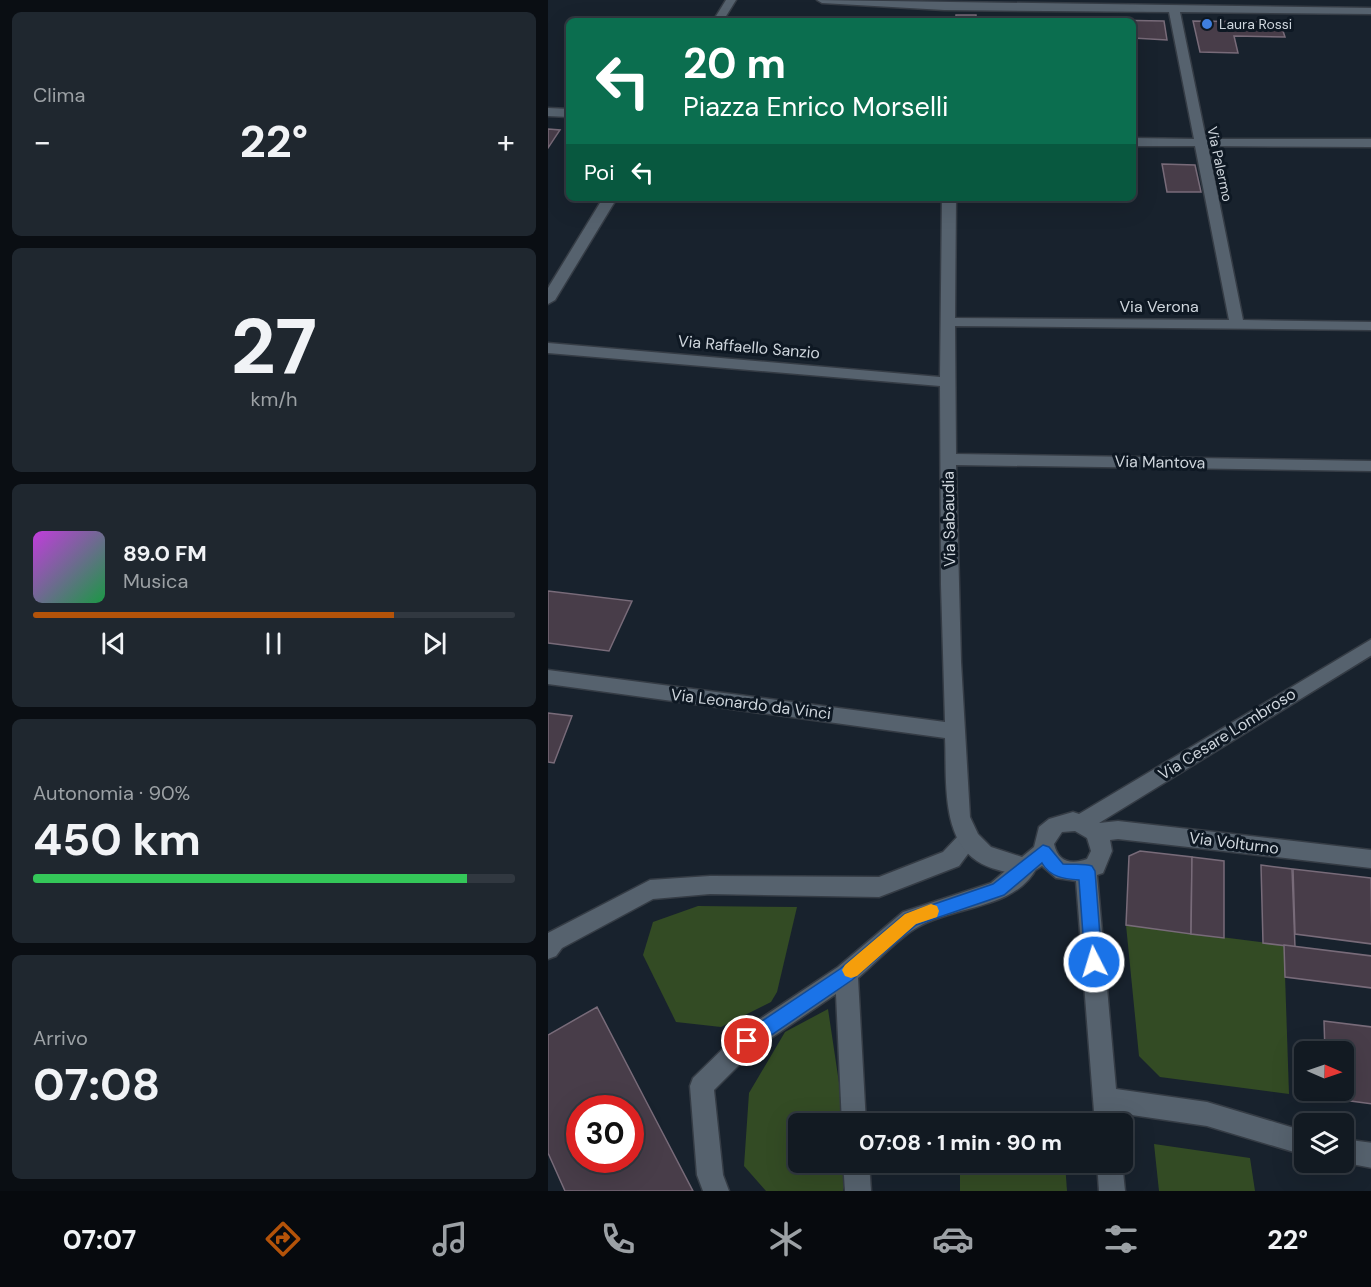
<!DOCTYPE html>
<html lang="it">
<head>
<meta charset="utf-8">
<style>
	:root { --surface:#121a22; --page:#1f272f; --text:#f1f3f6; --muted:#9ca1a5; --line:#313840; --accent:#b45309 }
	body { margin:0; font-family:"DM Sans",sans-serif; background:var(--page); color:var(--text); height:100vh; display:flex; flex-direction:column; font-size:22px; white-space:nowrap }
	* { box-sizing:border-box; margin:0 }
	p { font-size:20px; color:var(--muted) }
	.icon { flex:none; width:33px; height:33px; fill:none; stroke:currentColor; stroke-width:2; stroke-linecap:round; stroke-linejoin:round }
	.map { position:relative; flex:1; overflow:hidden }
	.drawer { display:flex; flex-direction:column; gap:12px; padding:12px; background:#0a0e13; width:548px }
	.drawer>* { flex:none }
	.guide { position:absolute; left:18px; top:18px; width:570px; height:183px; border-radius:9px; box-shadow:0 6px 24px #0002,0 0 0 2px var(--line); background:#0b6e4f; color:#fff; overflow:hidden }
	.needle { width:39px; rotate:92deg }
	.controls { position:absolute; left:746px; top:1041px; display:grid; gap:12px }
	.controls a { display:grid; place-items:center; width:60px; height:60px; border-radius:9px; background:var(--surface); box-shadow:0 6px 24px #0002,0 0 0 2px var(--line); font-size:30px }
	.speed { position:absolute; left:18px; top:1095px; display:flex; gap:12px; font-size:30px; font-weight:700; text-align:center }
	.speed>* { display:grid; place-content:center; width:78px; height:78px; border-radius:50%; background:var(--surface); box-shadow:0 6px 24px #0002,0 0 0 2px var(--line); line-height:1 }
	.speed .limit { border:9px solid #d22; background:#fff; color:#111 }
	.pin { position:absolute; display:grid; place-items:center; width:51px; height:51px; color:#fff; margin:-26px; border:3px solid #fff; border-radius:50%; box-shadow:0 2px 6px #0007 }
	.me { position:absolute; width:66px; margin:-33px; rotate:355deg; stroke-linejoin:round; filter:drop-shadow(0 0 4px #0008) }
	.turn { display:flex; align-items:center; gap:21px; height:126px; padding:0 18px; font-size:27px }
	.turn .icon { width:78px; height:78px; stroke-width:2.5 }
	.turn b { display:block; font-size:42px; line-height:51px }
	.then { display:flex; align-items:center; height:57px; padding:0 18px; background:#0003; gap:12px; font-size:22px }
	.big { font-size:45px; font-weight:700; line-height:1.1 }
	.drawer .widget { flex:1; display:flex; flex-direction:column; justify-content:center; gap:9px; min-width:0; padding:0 21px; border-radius:9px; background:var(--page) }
	.drawer .dial { align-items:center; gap:0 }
	.dial b { font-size:78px; line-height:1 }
	.song { display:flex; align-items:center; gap:18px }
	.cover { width:72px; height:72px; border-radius:9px; background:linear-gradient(135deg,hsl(290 70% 55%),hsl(140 70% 35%)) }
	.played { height:6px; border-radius:3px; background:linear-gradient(90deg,var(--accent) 75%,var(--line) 75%) }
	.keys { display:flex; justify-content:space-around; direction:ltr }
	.heat { display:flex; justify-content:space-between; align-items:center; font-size:33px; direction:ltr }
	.charge { height:9px; border-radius:4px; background:linear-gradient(90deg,#34c759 90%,var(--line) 0) }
	.trip { position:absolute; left:240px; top:1113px; width:345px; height:60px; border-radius:9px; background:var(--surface); box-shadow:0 6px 24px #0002,0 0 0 2px var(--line); font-weight:700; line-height:60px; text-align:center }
	.dock { display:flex; height:96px; justify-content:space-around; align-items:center; background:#070a0e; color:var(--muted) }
	.dock .icon { width:42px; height:42px }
	.dock .active { color:var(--accent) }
	.dock b { font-size:27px; color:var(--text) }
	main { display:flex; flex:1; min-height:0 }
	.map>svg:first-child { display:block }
	.green { fill:#334b24 }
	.building { fill:#483d49; stroke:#786b79; stroke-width:1.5; fill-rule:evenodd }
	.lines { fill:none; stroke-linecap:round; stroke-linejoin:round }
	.service-casing { stroke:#353c45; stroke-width:3 }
	.minor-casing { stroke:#353c45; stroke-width:3 }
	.service { fill:#56626e; fill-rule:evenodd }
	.minor { fill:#56626e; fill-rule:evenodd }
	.route { fill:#1a73e8; stroke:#114b97; stroke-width:1.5 }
	.slow { fill:#f59e0b }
	.shop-dot { fill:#3f7fe0; stroke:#0e1823; stroke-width:2 }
	.labels { text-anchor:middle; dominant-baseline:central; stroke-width:6; stroke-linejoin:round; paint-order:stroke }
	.far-poi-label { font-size:14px; fill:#cfd6dd; stroke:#0e1823; text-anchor:start }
	.far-street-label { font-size:14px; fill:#cfd6dd; stroke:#0e1823 }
	.street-label { font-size:16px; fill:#cfd6dd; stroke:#0e1823 }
</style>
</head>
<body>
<main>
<section class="drawer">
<div class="widget"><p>Clima</p>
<div class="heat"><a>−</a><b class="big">22°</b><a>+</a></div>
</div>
<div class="widget dial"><b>27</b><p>km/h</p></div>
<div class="widget">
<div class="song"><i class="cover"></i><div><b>89.0 FM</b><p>Musica</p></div></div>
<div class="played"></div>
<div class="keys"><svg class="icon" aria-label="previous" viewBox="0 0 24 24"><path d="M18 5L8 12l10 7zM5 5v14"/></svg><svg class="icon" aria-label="pause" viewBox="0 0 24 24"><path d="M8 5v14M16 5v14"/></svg><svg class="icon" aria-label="next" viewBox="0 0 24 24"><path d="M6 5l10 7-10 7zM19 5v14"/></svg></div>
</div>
<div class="widget"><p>Autonomia · 90%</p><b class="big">450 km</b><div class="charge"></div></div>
<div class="widget"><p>Arrivo</p><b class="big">07:08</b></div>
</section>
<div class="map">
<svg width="824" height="1191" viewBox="0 0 824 1191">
	<rect width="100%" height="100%" fill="#18222d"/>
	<!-- green -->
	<g class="green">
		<polygon points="150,906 249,907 229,992 223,1002 173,1027 128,1022 95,955 105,922"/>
		<polygon points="578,925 736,945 741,1094 612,1077 591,1056"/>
		<polygon points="280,1009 297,1123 250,1124 250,1162 303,1163 295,1191 218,1191 196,1166 201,1093 237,1032"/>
		<polygon points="606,1144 702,1158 707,1191 611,1191"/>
		<polygon points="412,1163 517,1163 519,1191 412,1191"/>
	</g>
	<!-- building -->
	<g class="building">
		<rect x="408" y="15" width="20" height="6"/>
		<polygon points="557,20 616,21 619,40 585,38 585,21"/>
		<polygon points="645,21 732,22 737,37 686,36 690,53 652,52"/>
		<polygon points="0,129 12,130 0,148"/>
		<polygon points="614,164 647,165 653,192 619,192"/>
		<polygon points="0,591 84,601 61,651 0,643"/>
		<polygon points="0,713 24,716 6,763 0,762"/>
		<polygon points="592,851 644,857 643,934 578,925 581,856"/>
		<polygon points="644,857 676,861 676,938 643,934"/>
		<polygon points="713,865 744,869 747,947 715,943"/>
		<polygon points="745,869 823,878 824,944 747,934"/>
		<polygon points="736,945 824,956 824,988 737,977"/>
		<path d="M 49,1007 L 99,1103 L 145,1191 L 17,1191 L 0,1153 L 0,1035 ZM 32,1108 L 82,1108 L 82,1160 L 32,1160 Z"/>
		<polygon points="776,1021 824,1027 824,1104 780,1098 779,1090 795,1090 795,1052 777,1052"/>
	</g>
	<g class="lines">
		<defs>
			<g id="service">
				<polygon points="420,830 427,833 431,839 411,866 331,897 162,894 105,899 14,948 8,956 0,959 0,933 102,880 162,876 331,877 395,852 413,833"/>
				<path d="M 478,858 L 486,860 L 489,867 C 469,909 405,906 370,927 C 350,938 328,963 310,978 L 318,1124 L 294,1124 L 288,994 L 207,1049 L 166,1090 L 175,1175 L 181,1191 L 155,1191 L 149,1175 L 142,1086 L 145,1078 L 191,1033 L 290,967 L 355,912 L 443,883 L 470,860 Z"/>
				<polygon points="295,1162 321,1162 323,1191 297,1191"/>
			</g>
			<g id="minor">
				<polygon points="178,0 188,0 175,21 165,21"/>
				<path d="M 269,0 L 824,8 L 824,14 L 632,12 L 658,139 L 824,139 L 824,147 L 660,146 L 695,320 L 824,322 L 824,330 L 407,326 L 408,454 L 824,461 L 824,471 L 408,465 L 413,662 L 422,817 L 430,834 L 443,847 L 474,857 L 486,847 L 491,827 L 501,819 L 525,812 L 531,814 L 824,639 L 824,655 L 551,823 L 570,821 L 824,850 L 824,868 L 570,839 L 562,840 L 564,851 L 555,873 L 549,875 L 568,1089 L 659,1102 L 756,1131 L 756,1155 L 659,1126 L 570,1113 L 571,1124 L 547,1124 L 528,881 L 508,878 L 494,866 L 478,876 C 462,873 443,870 429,861 C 392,837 399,775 397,738 L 0,684 L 0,670 L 397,722 L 393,585 L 392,386 L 0,353 L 0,343 L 392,377 L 394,198 L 408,198 L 407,318 L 681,320 L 647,146 L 585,146 L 585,138 L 646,139 L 621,12 L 396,10 L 274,3 ZM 527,831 L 539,838 L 543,851 L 539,859 C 523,865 510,862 506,844 L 514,832 Z"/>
				<polygon points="0,108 21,109 21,117 0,116"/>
				<polygon points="55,198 69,198 7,300 0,304 0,288"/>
				<polygon points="795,1139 824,1143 824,1168 793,1162 795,1162"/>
				<polygon points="549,1162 574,1162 577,1191 551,1191"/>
			</g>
		</defs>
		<!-- service casing -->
		<use href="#service" class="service-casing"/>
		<!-- minor casing -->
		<use href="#minor" class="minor-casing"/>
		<!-- service -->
		<use href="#service" class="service"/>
		<!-- minor -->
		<use href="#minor" class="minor"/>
	</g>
	<!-- route -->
	<path class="route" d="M 495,845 L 501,847 L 515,864 C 525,865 536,863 544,866 L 547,871 L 554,962 L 552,968 L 546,970 L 540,968 L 537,962 L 531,880 C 516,879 502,877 494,863 L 456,895 L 368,925 L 304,980 L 206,1047 L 199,1050 L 193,1047 L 190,1041 L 193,1035 L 292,969 L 357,914 L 445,884 Z"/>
	<!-- slow -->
	<polygon class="slow" points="383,904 389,906 391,911 389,917 368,924 309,976 303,978 297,976 294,970 297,965 357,914"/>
	<!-- markers -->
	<circle class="shop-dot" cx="659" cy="24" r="6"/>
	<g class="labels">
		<!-- far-poi labels -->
		<g class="far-poi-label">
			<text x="671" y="24">Laura Rossi</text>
		</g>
		<!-- far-street labels -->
		<g class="far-street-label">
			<text transform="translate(672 164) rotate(78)">Via Palermo</text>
		</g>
		<!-- street labels -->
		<g class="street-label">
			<text x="611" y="306">Via Verona</text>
			<text transform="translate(201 347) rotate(5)">Via Raffaello Sanzio</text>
			<text transform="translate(612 462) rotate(1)">Via Mantova</text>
			<text transform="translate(401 519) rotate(-91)">Via Sabaudia</text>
			<text transform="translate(203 704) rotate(7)">Via Leonardo da Vinci</text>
			<text transform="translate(679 734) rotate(-32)">Via Cesare Lombroso</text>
			<text transform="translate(686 843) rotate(7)">Via Volturno</text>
		</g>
	</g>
</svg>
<div class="controls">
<a><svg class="needle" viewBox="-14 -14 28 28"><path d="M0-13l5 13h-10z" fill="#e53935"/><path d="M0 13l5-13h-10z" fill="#9ca1a5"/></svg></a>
<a><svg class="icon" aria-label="layers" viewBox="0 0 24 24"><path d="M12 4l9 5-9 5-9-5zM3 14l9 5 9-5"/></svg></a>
</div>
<div class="speed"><div class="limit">30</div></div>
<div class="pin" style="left:199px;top:1041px;background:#d93025"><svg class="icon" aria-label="arrive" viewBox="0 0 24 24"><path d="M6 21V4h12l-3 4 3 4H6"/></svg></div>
<svg class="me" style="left:546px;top:962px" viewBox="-20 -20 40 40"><circle r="17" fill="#1a73e8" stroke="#fff" stroke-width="3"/><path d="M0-11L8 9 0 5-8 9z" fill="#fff"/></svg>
<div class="trip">07:08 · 1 min · 90 m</div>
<div class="guide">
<div class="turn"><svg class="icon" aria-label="left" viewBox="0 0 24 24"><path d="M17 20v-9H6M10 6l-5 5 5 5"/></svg><div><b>20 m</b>Piazza Enrico Morselli</div></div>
<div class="then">Poi<svg class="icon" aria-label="left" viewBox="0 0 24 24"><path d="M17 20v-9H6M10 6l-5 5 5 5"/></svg></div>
</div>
</div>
</main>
<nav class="dock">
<b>07:07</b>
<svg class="icon active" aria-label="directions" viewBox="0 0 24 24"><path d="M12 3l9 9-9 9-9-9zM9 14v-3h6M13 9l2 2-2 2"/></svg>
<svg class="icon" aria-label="music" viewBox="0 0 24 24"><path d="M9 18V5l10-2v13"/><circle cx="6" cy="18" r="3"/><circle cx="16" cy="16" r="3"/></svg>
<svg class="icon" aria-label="phone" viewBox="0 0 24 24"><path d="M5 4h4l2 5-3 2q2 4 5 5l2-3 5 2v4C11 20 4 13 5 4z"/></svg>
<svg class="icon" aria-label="climate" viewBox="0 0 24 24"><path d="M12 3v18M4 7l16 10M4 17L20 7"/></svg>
<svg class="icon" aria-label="car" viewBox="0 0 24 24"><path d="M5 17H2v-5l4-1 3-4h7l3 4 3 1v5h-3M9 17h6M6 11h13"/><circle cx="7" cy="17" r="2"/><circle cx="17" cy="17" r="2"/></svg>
<svg class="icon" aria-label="filters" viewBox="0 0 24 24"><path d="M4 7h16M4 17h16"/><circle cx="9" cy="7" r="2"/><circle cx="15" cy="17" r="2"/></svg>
<b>22°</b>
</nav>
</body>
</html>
